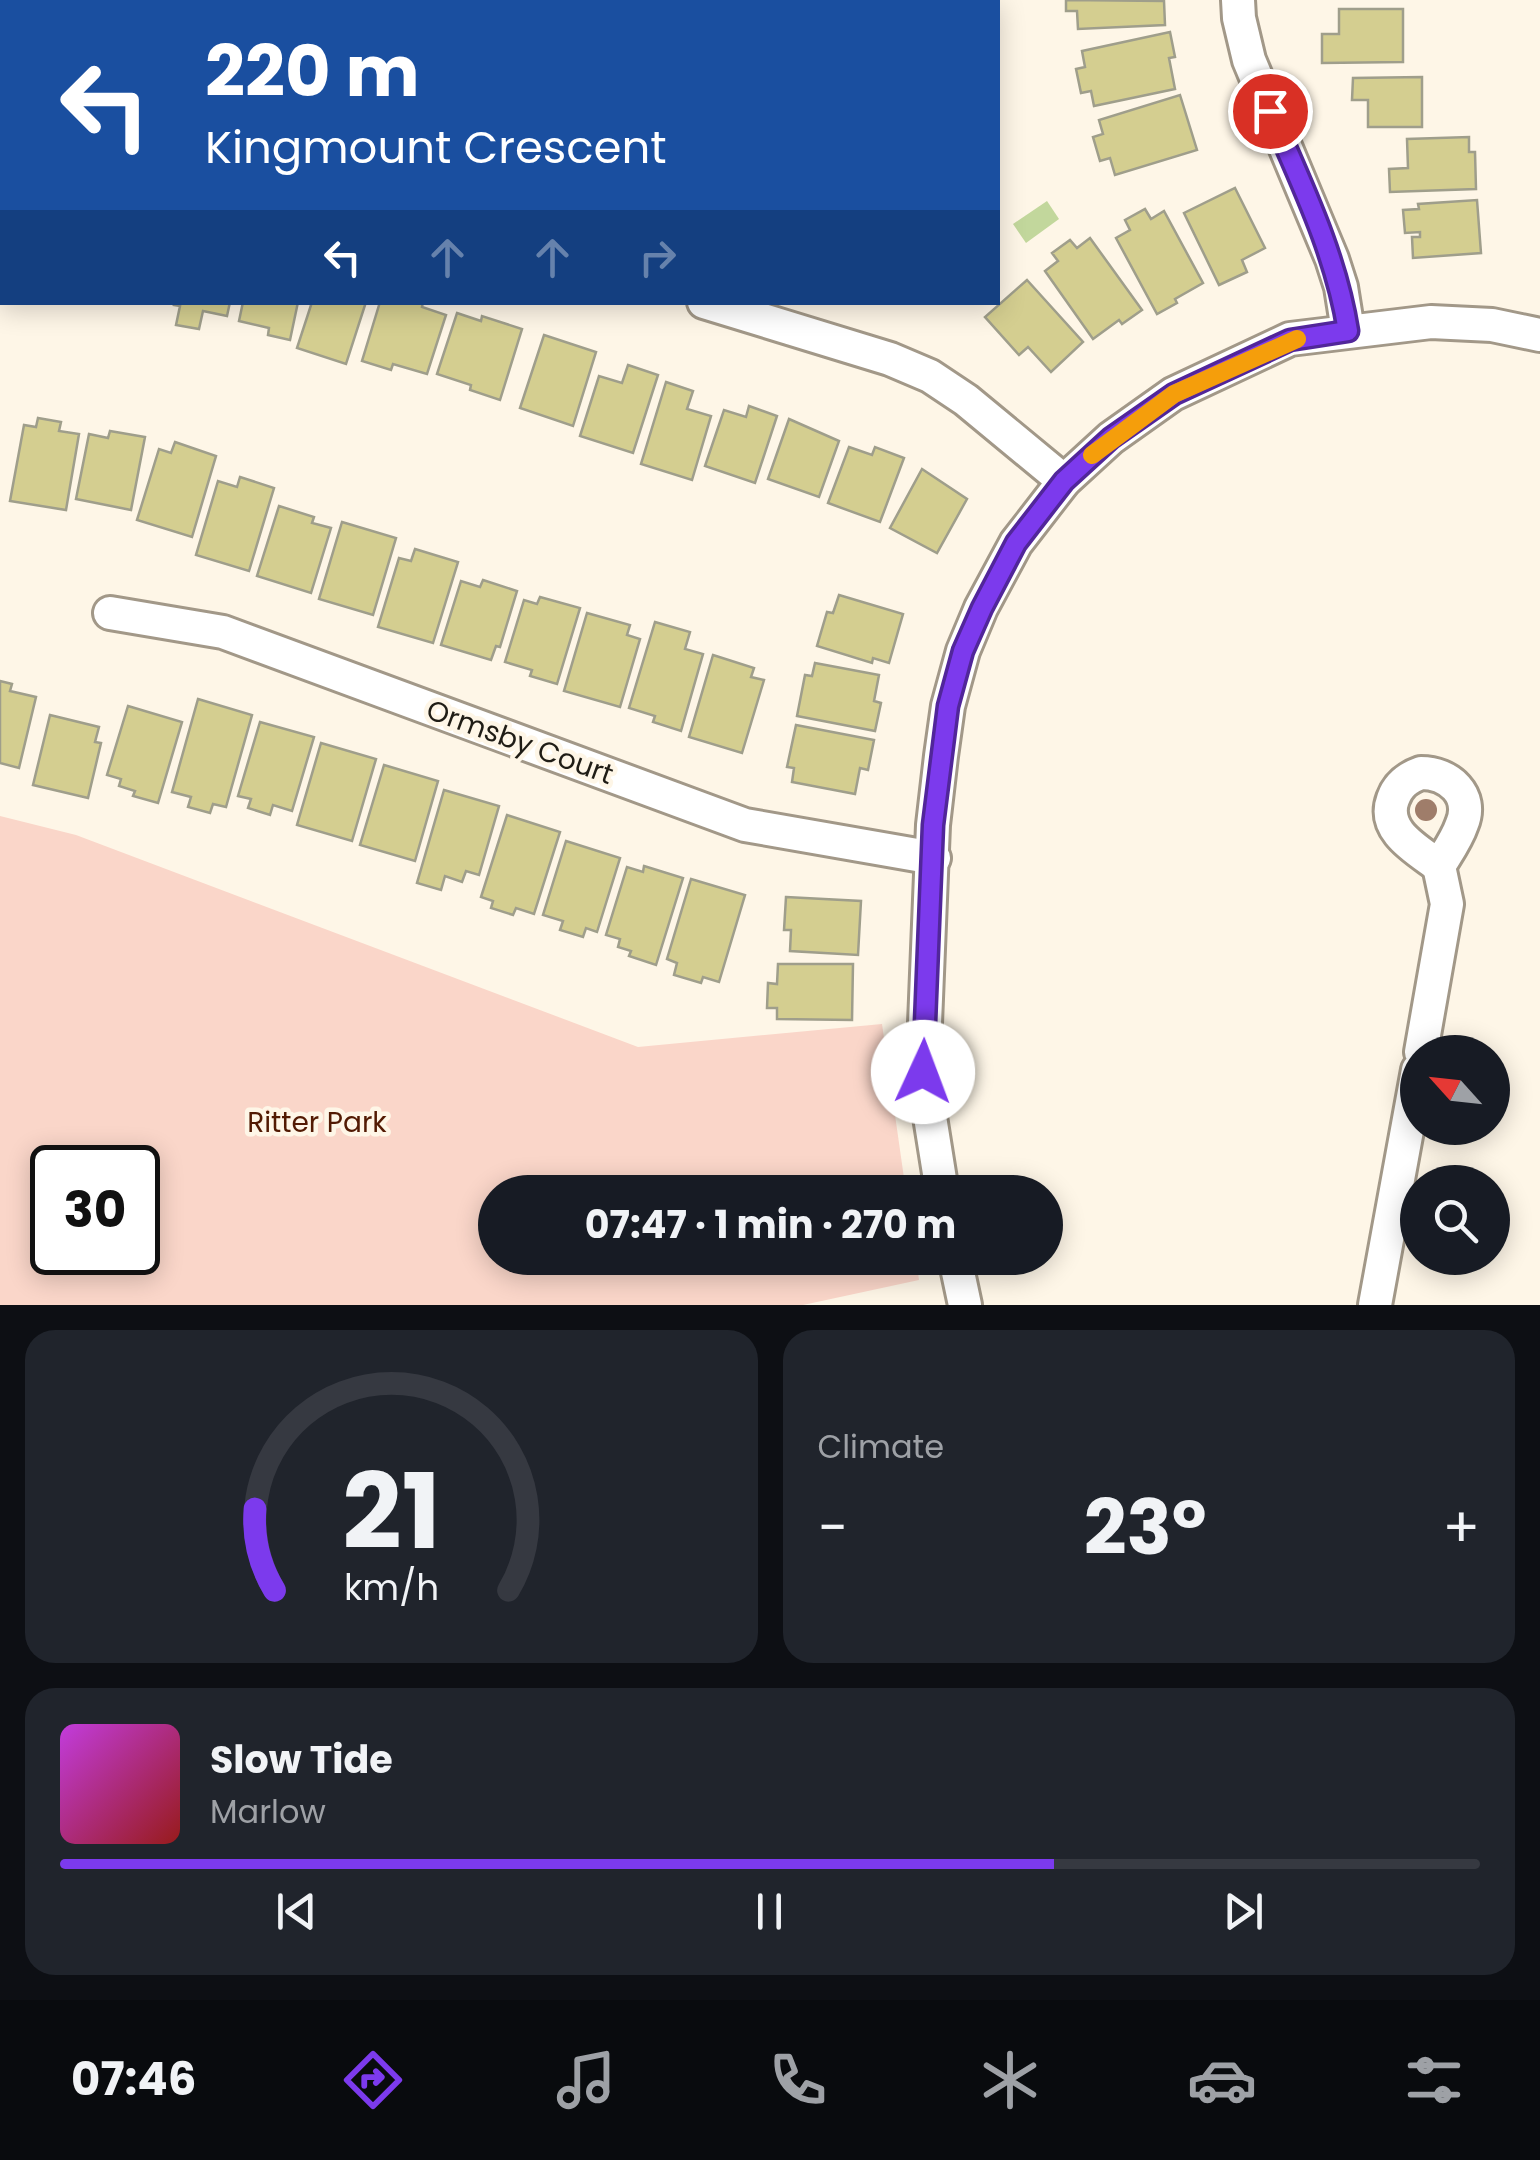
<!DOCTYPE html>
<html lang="en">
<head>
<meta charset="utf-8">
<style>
	:root { --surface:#171b24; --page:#20242c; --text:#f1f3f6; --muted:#9ea1a6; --line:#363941; --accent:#7c3aed }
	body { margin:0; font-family:Poppins,sans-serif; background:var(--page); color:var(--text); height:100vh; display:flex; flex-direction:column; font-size:38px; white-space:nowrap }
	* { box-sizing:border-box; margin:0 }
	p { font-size:32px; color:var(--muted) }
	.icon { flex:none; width:55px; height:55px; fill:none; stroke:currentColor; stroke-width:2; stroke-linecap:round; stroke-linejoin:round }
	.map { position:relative; height:1305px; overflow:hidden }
	.drawer { display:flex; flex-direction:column; gap:25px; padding:25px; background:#0d0f14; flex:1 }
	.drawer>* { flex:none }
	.banner { position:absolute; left:0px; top:0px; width:1000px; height:305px; box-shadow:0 5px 25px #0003; background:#1a4fa0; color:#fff; overflow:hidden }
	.needle { width:65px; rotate:297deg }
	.fabs { position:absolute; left:1400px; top:1035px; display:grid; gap:20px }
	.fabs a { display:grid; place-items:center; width:110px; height:110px; border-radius:50%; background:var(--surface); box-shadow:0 5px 25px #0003; font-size:50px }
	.speed { position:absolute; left:30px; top:1145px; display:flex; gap:20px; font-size:50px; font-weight:700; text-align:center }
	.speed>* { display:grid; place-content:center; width:130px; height:130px; border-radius:50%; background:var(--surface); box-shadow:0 5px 25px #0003; line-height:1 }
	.speed .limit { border:5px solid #111; border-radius:15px; background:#fff; color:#111 }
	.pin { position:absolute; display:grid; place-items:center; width:85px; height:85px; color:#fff; margin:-42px; border:5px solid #fff; border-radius:50%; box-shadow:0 2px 10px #0007 }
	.me { position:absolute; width:110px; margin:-55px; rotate:2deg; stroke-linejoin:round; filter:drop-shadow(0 0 8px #0008) }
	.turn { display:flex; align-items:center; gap:35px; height:210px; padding:0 40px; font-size:45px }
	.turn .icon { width:130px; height:130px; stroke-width:2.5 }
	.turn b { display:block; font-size:70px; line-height:85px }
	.lanes { display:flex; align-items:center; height:95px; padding:0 40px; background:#0003; justify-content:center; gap:50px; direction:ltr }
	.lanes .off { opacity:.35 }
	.big { font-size:75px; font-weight:700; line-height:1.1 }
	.drawer .tile { flex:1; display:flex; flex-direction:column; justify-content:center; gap:15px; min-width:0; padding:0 35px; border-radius:30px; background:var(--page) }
	.drawer .dial { align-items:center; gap:0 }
	.dial svg { height:260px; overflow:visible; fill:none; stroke:var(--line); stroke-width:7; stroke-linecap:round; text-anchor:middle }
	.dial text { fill:var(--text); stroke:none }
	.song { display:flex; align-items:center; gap:30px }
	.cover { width:120px; height:120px; border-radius:15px; background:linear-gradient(135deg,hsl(290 70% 55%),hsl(0 70% 35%)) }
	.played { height:10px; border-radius:5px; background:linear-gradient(90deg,var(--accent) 70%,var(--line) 70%) }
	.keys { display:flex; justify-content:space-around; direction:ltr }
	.heat { display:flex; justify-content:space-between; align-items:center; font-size:55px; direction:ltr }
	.drawer .tiles { flex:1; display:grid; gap:25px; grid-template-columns:1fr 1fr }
	.tile:last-child { grid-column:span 2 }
	.trip { position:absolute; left:478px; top:1175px; width:585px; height:100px; border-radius:50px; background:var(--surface); box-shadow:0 5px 25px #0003; font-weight:700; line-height:100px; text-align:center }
	.menu { display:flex; height:160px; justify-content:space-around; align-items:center; background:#090b0e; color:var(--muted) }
	.menu .icon { width:70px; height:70px }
	.menu .current { color:var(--accent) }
	.menu b { font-size:45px; color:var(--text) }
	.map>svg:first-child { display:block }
	.green { fill:#fad6c9; fill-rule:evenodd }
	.water { fill:#c2d79c }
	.building { fill:#d4ce90; stroke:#9f9e8b; stroke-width:2.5 }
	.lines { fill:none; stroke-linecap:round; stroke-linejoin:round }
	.street-casing { stroke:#a29888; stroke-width:38 }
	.street { stroke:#fff; stroke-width:32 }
	.tree { fill:#9f7d6a }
	.route-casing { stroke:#51269a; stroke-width:25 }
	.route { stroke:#7c3aed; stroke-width:18 }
	.slow { stroke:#f59e0b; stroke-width:18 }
	.labels { text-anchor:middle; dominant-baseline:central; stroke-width:9; stroke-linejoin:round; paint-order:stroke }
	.street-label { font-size:28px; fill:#1f1c15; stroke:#fef6e7 }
	.park-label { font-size:28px; fill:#521a03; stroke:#fef6e7 }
</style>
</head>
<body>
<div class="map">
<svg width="1540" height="1305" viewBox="0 0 1540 1305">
	<rect width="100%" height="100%" fill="#fef6e7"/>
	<!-- green -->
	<path class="green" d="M 0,816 L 76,835 L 638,1047 L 882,1024 L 906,1192 L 495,1192 L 495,1258 L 916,1258 L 919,1280 L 803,1305 L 0,1305 ZM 52,1168 L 138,1168 L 138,1252 L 52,1252 Z"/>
	<!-- water -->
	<polygon class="water" points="1047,201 1059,219 1026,243 1013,224"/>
	<!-- building -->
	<g class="building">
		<polygon points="404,0 481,0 403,2"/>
		<polygon points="621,0 692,0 620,2"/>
		<polygon points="865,0 936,0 865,2"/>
		<polygon points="1066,0 1164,1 1165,25 1078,29 1077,11 1066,11"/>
		<polygon points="1339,9 1403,9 1403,62 1322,63 1322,34 1339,34"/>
		<polygon points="1170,32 1175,57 1169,58 1175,89 1094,106 1091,91 1081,93 1076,69 1085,67 1082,51"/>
		<polygon points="1422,77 1422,127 1368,127 1368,100 1352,100 1353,78"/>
		<polygon points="1180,95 1197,150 1115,175 1110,158 1100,161 1093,137 1103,134 1099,120"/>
		<polygon points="1469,137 1469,152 1475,152 1476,189 1390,192 1389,169 1408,168 1407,139"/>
		<polygon points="1235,188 1265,248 1242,260 1247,272 1219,285 1184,213"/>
		<polygon points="1477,200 1481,253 1413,258 1412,237 1420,237 1420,232 1405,233 1403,210 1419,209 1418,204"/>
		<polygon points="1145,209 1151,219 1164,211 1203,283 1175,299 1177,303 1157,314 1116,238 1130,230 1125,220"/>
		<polygon points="1090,238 1142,310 1122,324 1119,320 1093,339 1045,271 1058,261 1052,253 1070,240 1077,248"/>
		<polygon points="1027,280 1083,342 1051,372 1028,347 1019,355 985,317"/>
		<polygon points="175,302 230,302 227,316 203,311 199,329 176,325 180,306 174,305"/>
		<polygon points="243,302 298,302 290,340 268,335 269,328 239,321"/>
		<polygon points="312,302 366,302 346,364 297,348"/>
		<polygon points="380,302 423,302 422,307 446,315 427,374 393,364 391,370 362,361"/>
		<polygon points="457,313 481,321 482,316 522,329 500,400 470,390 471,385 437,374"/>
		<polygon points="544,335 596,352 573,426 520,408"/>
		<polygon points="628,365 658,375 633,453 580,436 599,376 622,383"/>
		<polygon points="666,382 693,391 687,409 711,416 692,480 641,464"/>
		<polygon points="749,406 777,416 755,483 705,466 724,410 746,417"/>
		<polygon points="38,418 61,422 59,431 79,434 66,510 10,501 24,425 36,427"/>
		<polygon points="789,419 839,441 819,497 768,479"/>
		<polygon points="110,431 145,437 131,510 76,499 89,434 108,438"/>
		<polygon points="175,442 216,456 192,537 137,520 159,449 171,453"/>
		<polygon points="849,447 872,455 875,447 904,458 880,522 828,503"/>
		<polygon points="922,469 967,499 937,553 890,528"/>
		<polygon points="240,477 274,488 249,571 196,555 218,481 237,487"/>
		<polygon points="279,506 314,517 312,523 331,528 311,593 257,576"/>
		<polygon points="342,522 396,538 373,615 319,599"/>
		<polygon points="415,549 458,562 433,643 378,627 399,558 411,561"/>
		<polygon points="483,580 517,591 500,647 496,646 491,660 441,645 461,581 480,587"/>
		<polygon points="839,595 903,614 889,663 873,658 872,663 817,646 827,612 833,613"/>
		<polygon points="540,597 580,608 557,684 530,676 532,670 505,662 524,600 537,604"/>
		<polygon points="587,613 630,625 627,635 640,639 620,707 564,691"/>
		<polygon points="655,622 690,632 685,649 703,654 681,731 653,722 655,716 629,708"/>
		<polygon points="713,655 754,668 751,677 764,680 742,753 689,737"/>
		<polygon points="815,663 879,675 874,701 881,703 875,731 797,716 805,675 812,676"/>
		<polygon points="0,681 12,684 10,691 36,697 19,768 0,763"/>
		<polygon points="198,699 252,715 226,807 213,804 210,813 188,807 191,797 172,792"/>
		<polygon points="128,706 182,722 158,803 133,796 135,791 119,786 121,779 107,775"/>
		<polygon points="50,715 99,727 95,742 101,743 88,798 33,785"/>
		<polygon points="260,722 314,737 292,811 273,805 270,815 248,808 251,799 238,796"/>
		<polygon points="796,725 874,740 868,770 860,768 855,794 792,782 794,768 787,767"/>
		<polygon points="321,743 376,759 352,841 297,825"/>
		<polygon points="384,765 438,781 415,861 360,845"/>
		<polygon points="444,790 499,806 479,875 466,871 462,882 445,876 441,890 417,883"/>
		<polygon points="507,815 560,832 534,914 516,908 513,915 491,908 493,901 481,897"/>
		<polygon points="566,841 620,858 597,932 586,928 583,937 560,930 563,921 543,915"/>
		<polygon points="644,866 683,878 656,965 629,956 631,951 618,947 620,939 606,935 627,867 643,872"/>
		<polygon points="691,879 745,895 719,982 703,977 701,983 674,975 677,963 667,959"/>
		<polygon points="786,897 861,901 858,955 790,951 791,930 784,930"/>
		<polygon points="778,964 853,964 852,1020 777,1019 777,1008 767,1008 768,983 777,984"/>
	</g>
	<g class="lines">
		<defs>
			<g id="street">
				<polyline points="1238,0 1239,18 1249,60 1332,259 1341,287 1348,331"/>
				<polyline points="327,2 327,0"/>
				<polyline points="768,2 768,0"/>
				<polyline points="0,120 2,121"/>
				<polyline points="704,302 890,359 930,376 966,400 1064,481"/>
				<polyline points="110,613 223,632 745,825 934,858"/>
				<path d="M 1421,773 C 1449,773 1474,795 1462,824 C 1457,839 1447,853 1439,866 C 1418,850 1381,831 1393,799 C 1398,785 1407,778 1421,773 Z"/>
				<polyline points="1421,1052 1447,904 1439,866"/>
				<polyline points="942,1192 923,1073 933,825 941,756 948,706 963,651 981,608 1016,543 1064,481 1111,438 1173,394 1290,339 1431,322 1492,325 1540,335"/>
				<polyline points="955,1258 965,1305"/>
				<polyline points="1375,1305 1418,1070"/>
			</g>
		</defs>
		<!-- street casing -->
		<use href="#street" class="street-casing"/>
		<!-- street -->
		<use href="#street" class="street"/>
	</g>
	<!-- trees -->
	<circle class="tree" cx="1426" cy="810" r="11"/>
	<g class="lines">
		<defs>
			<path id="route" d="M 923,1072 L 933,825 L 948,706 L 963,651 L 982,608 L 1016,543 L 1064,481 L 1111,438 L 1174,394 L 1290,340 L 1348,331 C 1336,254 1301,183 1270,111"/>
		</defs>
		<!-- route casing -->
		<use href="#route" class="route-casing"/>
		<!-- route -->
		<use href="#route" class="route"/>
		<!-- slow -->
		<polyline class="slow" points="1092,455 1174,394 1297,339"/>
	</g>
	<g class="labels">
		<!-- street labels -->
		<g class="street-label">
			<text transform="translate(520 742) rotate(20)">Ormsby Court</text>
		</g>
		<!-- park labels -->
		<g class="park-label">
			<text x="317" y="1122">Ritter Park</text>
		</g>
	</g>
</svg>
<div class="fabs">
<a><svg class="needle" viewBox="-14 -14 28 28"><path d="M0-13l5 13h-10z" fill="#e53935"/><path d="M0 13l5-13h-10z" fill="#9ea1a6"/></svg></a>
<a><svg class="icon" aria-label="search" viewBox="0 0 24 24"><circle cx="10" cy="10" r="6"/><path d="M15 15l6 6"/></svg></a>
</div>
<div class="speed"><div class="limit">30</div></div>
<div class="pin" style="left:1270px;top:111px;background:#d93025"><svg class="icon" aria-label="arrive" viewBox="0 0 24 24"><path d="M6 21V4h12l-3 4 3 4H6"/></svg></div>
<svg class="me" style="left:923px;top:1072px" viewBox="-20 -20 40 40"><circle r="19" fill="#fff"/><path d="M0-13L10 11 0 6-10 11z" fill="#7c3aed"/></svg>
<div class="trip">07:47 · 1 min · 270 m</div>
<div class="banner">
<div class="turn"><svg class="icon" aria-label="left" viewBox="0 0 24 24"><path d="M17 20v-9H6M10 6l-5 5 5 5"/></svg><div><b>220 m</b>Kingmount Crescent</div></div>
<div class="lanes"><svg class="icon" aria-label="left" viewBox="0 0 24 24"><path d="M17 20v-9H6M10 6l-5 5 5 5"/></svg><svg class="icon off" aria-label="ahead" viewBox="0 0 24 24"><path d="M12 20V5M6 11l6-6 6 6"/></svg><svg class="icon off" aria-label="ahead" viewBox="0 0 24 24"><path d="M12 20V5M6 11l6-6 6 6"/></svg><svg class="icon off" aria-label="right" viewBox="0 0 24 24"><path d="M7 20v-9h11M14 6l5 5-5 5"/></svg></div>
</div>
</div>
<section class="drawer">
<div class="tiles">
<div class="tile dial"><svg viewBox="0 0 100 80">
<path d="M14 69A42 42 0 1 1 86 69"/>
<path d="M14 69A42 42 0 0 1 8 44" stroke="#7c3aed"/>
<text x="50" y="56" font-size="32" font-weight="700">21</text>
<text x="50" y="72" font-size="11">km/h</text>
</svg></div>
<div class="tile"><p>Climate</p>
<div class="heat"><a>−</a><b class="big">23°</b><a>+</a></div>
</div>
<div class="tile">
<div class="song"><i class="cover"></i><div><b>Slow Tide</b><p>Marlow</p></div></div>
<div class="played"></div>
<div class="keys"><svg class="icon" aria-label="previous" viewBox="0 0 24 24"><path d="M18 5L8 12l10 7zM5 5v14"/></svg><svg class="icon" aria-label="pause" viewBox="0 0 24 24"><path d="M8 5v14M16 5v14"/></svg><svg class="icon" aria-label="next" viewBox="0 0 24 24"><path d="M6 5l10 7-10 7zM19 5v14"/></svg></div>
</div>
</div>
</section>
<nav class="menu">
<b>07:46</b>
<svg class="icon current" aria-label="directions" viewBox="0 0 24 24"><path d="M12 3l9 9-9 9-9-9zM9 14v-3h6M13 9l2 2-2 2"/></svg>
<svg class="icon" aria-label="music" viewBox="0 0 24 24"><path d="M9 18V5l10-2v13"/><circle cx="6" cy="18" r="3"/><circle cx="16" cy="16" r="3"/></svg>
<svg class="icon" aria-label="phone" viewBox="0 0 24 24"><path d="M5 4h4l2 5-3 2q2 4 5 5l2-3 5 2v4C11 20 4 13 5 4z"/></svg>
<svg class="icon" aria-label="climate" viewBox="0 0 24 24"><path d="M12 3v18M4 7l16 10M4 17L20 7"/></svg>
<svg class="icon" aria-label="car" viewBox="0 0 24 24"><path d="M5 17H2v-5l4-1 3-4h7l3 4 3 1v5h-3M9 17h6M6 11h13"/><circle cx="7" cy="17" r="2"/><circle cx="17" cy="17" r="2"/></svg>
<svg class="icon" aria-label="filters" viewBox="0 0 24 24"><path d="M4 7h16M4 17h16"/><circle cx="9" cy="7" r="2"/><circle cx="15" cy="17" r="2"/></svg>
</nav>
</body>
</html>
